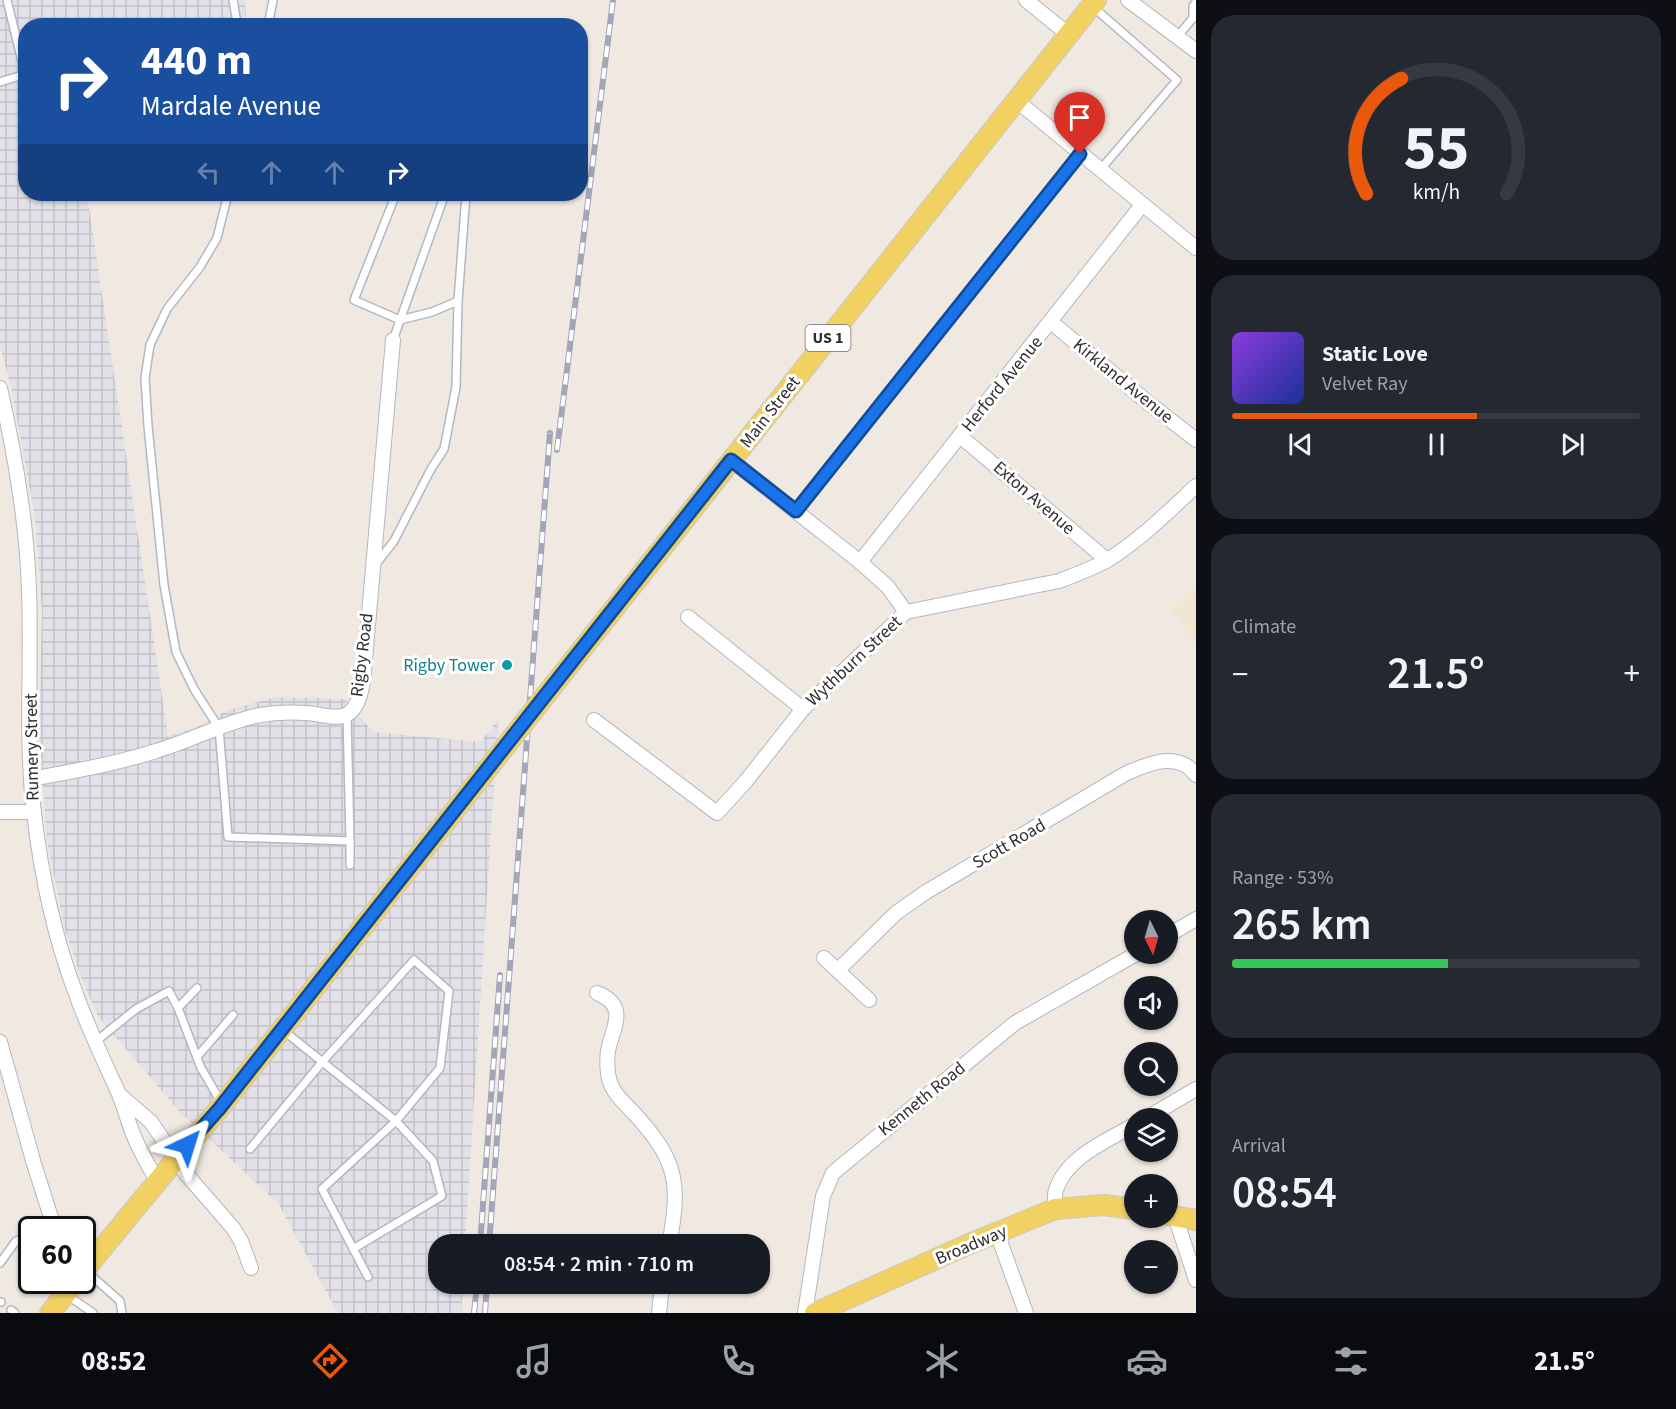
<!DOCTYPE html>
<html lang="en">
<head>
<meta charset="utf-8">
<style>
	:root { --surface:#171b24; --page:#242831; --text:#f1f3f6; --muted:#9ea1a6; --line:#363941; --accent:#ea580c }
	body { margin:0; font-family:"Source Sans 3",sans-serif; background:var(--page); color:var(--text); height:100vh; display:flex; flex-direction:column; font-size:22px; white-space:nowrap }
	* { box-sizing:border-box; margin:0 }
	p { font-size:20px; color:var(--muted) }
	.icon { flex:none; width:33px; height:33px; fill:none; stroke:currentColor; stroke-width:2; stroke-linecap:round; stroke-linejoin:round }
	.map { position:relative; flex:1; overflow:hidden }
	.side { display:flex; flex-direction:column; gap:15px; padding:15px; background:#0d0f14; width:480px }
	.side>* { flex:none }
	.hud { position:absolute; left:18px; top:18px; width:570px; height:183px; border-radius:24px; box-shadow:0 2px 4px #0004; background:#1a4fa0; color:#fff; overflow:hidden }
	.needle { width:39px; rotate:175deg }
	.buttons { position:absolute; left:1124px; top:910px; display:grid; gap:12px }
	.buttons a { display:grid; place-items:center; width:54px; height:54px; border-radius:50%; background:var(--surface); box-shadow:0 2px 4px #0004; font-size:30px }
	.speed { position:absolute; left:18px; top:1216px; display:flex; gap:12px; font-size:30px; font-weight:700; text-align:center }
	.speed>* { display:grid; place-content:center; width:78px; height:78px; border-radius:50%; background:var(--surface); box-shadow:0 2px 4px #0004; line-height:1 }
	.speed .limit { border:3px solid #111; border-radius:9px; background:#fff; color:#111 }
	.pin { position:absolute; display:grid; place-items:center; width:51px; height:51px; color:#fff; margin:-62px -26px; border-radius:50% 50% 50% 0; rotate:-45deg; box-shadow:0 0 6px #0007 }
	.pin .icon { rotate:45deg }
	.me { position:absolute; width:66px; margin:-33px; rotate:41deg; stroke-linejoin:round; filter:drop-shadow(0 0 4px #0008) }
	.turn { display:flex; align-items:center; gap:21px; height:126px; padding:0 24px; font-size:27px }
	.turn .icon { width:78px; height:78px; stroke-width:2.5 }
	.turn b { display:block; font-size:42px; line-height:51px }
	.lanes { display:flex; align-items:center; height:57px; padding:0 24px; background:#0003; justify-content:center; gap:30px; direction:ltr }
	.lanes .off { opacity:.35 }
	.big { font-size:45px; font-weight:600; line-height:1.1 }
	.side .card { flex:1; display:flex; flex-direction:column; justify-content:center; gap:9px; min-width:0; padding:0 21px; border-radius:24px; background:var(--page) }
	.side .dial { align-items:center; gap:0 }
	.dial svg { height:156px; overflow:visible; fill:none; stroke:var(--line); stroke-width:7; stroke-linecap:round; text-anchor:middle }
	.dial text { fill:var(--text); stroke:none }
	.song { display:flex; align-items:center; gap:18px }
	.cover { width:72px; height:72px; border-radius:9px; background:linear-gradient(135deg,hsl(270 70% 55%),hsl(230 70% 35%)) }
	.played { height:6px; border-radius:3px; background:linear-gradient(90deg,var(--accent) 60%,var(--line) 60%) }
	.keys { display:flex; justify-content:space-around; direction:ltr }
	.heat { display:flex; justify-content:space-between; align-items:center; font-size:33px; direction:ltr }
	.charge { height:9px; border-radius:4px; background:linear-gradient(90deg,#34c759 53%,var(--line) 0) }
	.trip { position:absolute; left:428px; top:1234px; width:342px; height:60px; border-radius:24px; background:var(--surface); box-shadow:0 2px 4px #0004; font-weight:600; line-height:60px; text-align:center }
	.tab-bar { display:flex; height:96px; justify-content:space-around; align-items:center; background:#090b0e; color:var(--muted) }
	.tab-bar .icon { width:42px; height:42px }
	.tab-bar .selected { color:var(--accent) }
	.tab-bar b { font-size:27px; color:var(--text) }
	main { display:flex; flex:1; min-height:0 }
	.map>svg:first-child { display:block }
	.industrial { fill:url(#industrial-grid) }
	.education { fill:#f0e6d1 }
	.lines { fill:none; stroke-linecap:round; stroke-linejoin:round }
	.lane-casing { stroke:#b4b7c1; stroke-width:10 }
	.street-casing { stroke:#b4b7c1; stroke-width:16 }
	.primary-casing { stroke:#c9c9c9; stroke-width:22 }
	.lane { stroke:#fff; stroke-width:7 }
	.street { stroke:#fff; stroke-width:14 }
	.primary { stroke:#f2d163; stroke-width:20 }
	.rail-casing { stroke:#a3a6b8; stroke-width:6 }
	.rail { stroke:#fff; stroke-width:4; stroke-dasharray:11; stroke-linecap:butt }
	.primary-bridge-casing { stroke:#c9c9c9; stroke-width:22; stroke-linecap:butt }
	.primary-bridge { stroke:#f2d163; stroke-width:20 }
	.route-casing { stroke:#114b97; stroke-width:15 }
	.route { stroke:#1a73e8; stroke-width:10 }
	.culture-dot { fill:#0f9aa8; stroke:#fff; stroke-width:2 }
	.labels { text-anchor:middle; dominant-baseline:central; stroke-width:6; stroke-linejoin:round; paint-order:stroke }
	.shield { fill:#fff; stroke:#6d6d6d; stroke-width:1.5 }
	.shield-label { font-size:16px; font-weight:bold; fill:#2e2e2e }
	.street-label { font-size:18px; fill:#2e2e2e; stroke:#fff }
	.culture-label { font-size:18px; fill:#0d838f; stroke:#fff; text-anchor:end }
</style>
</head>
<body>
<main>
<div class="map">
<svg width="1196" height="1313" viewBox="0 0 1196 1313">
	<defs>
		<pattern id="industrial-grid" width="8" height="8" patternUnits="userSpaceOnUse" patternTransform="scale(1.5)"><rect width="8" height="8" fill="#e3e1e8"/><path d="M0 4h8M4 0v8" fill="none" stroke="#c3c1c7"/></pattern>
	</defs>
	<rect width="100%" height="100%" fill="#efe9e1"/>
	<!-- industrial -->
	<polygon class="industrial" points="0,0 245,0 246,16 210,25 26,26 26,194 87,194 168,736 200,726 228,710 276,697 345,699 373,732 480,742 498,720 465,1245 438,1245 438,1284 463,1284 461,1313 338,1313 278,1203 182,1114 99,1018 83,983 64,927 47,841 39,726 42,613 35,518 12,391 0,346"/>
	<!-- education -->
	<polygon class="education" points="1196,588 1196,643 1171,609"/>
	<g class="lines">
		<defs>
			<g id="lane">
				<polyline points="7,0 25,74"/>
				<polyline points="1092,6 1177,80 1100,170"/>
				<polyline points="1193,18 1193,6 1196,2"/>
				<polyline points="228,26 237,23 233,0"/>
				<polyline points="268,26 273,0"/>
				<polyline points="1177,37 1193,18 1196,17"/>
				<polyline points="0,82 26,74"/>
				<polyline points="228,194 217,238 200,267 167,309 150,345 145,378 148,426 164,585 176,652 194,689 219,728 228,837 350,841 347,715"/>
				<polyline points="396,194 354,300 400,320 432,312 458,301"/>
				<polyline points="393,340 445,194"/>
				<polyline points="796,511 1080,154"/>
				<polyline points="376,564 394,541 431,469 444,449 456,387 458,301 466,194"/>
				<polyline points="350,865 350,841"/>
				<polyline points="178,1008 197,988"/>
				<polyline points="284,1031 396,1121 433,1161 442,1196 353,1249"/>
				<polyline points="95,1042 136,1009 169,991 178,1008 201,1068 221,1102"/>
				<polyline points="197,1057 233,1015"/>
				<polyline points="250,1149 323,1061 414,960 449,991 440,1068 396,1121 322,1189 368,1277"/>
				<polyline points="41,1230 53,1225"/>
				<polyline points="0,1263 16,1241 32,1234"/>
				<polyline points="86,1271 120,1301 122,1313"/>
				<polyline points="67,1295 93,1313"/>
				<polyline points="0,1302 1,1302"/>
				<polyline points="11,1310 15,1313"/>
			</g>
			<g id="street">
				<polyline points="1026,0 1069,35"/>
				<polyline points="1128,0 1196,51"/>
				<polyline points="1017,101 1196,248"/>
				<polyline points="1051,322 1146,401 1196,440"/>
				<path d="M 0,388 C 15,454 27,522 29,590 C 32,664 25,739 34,813 C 41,874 54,936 76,994 C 88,1028 104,1061 119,1094 C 125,1109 129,1126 136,1141 C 142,1155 150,1168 157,1181"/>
				<polyline points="960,436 1107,560"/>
				<polyline points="731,460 860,562 888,587 906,612"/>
				<polyline points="860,562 1142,205"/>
				<polyline points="688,617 803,709"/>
				<path d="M 594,720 L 717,813 L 746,781 L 803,709 L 906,612 L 1059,581 C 1075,575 1091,569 1106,561 C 1139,541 1168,512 1196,486"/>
				<path d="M 31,779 C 73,771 116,764 156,751 C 190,741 221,724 255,716 C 271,713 289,712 305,713 C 318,713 334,720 346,715 C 365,706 364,666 366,648 L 393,340"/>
				<polyline points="0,812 34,812"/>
				<polyline points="1167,936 1196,919"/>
				<polyline points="824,958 869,1000"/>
				<path d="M 838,970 L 896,913 L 926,892 L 1125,774 C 1147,764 1178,750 1196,775"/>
				<path d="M 597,993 C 629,1006 613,1026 608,1051 C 607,1058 607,1071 609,1078 C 611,1091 624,1103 633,1112 C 677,1160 681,1182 669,1245"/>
				<polyline points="0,1042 34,1164 55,1230"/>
				<polyline points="121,1096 151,1122 187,1175 233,1228 241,1241 251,1268"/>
				<polyline points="1145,1119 1196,1089"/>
				<path d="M 1055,1209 C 1055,1203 1054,1196 1056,1190 C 1066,1157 1107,1141 1134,1125"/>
				<polyline points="1175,1216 1196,1280"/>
				<polyline points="997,1233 1026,1313"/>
				<polyline points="659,1313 662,1284"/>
				<polyline points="805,1313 823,1196 833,1173 1015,1023 1136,954"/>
			</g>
			<g id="primary">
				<polyline points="560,677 1096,0"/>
				<polyline points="1167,1215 1196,1220"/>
				<polyline points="82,1273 176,1159 219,1109 497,757"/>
				<polyline points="50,1313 76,1281"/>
				<polyline points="815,1313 967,1245 1055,1209 1104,1205 1134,1209"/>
			</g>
		</defs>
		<!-- lane casing -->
		<use href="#lane" class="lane-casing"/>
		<!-- street casing -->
		<use href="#street" class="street-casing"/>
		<!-- primary casing -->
		<use href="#primary" class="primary-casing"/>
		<!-- lane -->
		<use href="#lane" class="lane"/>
		<!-- street -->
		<use href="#street" class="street"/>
		<!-- primary -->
		<use href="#primary" class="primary"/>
		<defs>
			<g id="rail">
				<polyline points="557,450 613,0"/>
				<polyline points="480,1245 500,975"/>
				<polyline points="489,1245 550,433"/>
				<polyline points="474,1313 477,1284"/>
				<polyline points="485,1313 487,1284"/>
			</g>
		</defs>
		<!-- rail casing -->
		<use href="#rail" class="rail-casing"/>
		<!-- rail -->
		<use href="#rail" class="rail"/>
		<defs>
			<polyline id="primary-bridge" points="497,757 560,677"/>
		</defs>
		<!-- primary-bridge casing -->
		<use href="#primary-bridge" class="primary-bridge-casing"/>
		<!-- primary-bridge -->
		<use href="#primary-bridge" class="primary-bridge"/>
	</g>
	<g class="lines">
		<defs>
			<polyline id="route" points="187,1145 219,1109 731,460 796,511 1080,154"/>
		</defs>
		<!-- route casing -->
		<use href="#route" class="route-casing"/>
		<!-- route -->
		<use href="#route" class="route"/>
	</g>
	<!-- markers -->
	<circle class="culture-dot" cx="507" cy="665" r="6"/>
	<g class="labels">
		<!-- shield labels -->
		<rect class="shield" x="805.5" y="325" width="45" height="26" rx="4.5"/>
		<g class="shield-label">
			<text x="828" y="338">US 1</text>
		</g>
		<!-- street labels -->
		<g class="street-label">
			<text transform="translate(1123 381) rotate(39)">Kirkland Avenue</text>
			<text transform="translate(1002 384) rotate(-51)">Herford Avenue</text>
			<text transform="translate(770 412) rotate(-52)">Main Street</text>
			<text transform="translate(1034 498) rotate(41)">Exton Avenue</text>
			<text transform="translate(362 655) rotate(-83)">Rigby Road</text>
			<text transform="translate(854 661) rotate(-43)">Wythburn Street</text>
			<text transform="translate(32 747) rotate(-91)">Rumery Street</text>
			<text transform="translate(1009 844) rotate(-30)">Scott Road</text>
			<text transform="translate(922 1099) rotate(-39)">Kenneth Road</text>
			<text transform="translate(971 1245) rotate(-23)">Broadway</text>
		</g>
		<!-- culture labels -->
		<g class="culture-label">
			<text x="495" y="665">Rigby Tower</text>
		</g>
	</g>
</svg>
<div class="buttons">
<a><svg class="needle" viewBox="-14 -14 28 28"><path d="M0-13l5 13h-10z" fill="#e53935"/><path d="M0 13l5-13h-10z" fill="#9ea1a6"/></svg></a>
<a><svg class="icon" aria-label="sound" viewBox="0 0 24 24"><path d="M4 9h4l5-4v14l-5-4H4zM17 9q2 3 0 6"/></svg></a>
<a><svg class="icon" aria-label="search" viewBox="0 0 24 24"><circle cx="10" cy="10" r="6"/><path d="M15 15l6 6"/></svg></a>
<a><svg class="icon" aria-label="layers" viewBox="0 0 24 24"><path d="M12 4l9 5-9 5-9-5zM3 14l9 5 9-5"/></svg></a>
<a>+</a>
<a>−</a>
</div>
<div class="speed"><div class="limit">60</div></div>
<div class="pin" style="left:1080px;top:154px;background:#d93025"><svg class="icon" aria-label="arrive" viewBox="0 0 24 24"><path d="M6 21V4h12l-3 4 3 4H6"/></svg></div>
<svg class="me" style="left:187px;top:1145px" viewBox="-20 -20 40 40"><path d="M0-17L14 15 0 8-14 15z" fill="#1a73e8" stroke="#fff" stroke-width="4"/></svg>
<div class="trip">08:54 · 2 min · 710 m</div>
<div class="hud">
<div class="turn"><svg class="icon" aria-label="right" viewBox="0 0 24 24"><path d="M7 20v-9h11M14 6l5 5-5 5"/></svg><div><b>440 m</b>Mardale Avenue</div></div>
<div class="lanes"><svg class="icon off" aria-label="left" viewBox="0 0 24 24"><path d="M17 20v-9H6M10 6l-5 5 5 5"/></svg><svg class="icon off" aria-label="ahead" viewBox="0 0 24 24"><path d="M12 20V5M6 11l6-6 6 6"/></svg><svg class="icon off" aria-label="ahead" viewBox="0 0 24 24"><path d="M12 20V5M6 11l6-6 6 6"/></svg><svg class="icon" aria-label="right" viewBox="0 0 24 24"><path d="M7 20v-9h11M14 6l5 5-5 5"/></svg></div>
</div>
</div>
<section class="side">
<div class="card dial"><svg viewBox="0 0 100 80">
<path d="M14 69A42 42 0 1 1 86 69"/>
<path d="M14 69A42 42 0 0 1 32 10" stroke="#ea580c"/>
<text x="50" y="56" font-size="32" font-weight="700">55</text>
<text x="50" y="72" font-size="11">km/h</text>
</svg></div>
<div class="card">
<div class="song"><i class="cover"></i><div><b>Static Love</b><p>Velvet Ray</p></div></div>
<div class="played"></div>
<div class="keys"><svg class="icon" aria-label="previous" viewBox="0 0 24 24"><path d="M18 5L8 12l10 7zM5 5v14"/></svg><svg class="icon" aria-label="pause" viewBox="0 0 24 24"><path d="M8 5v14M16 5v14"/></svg><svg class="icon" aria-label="next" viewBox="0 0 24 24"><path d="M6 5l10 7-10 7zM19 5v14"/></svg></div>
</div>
<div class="card"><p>Climate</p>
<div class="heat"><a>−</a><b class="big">21.5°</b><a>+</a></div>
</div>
<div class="card"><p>Range · 53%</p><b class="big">265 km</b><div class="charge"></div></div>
<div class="card"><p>Arrival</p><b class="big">08:54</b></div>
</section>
</main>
<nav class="tab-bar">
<b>08:52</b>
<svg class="icon selected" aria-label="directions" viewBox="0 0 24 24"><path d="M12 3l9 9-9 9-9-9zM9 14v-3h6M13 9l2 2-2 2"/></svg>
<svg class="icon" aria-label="music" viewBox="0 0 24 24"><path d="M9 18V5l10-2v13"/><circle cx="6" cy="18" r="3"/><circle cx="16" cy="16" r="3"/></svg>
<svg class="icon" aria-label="phone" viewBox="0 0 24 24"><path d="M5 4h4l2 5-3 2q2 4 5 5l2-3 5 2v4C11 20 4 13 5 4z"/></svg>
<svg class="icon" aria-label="climate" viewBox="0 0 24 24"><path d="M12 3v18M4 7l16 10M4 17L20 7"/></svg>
<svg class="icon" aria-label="car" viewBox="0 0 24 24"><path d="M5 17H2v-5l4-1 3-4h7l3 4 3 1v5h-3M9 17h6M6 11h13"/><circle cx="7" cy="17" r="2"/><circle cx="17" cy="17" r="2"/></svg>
<svg class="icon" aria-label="filters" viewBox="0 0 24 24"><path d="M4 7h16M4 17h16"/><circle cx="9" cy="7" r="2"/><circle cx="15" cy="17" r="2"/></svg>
<b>21.5°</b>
</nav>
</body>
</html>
